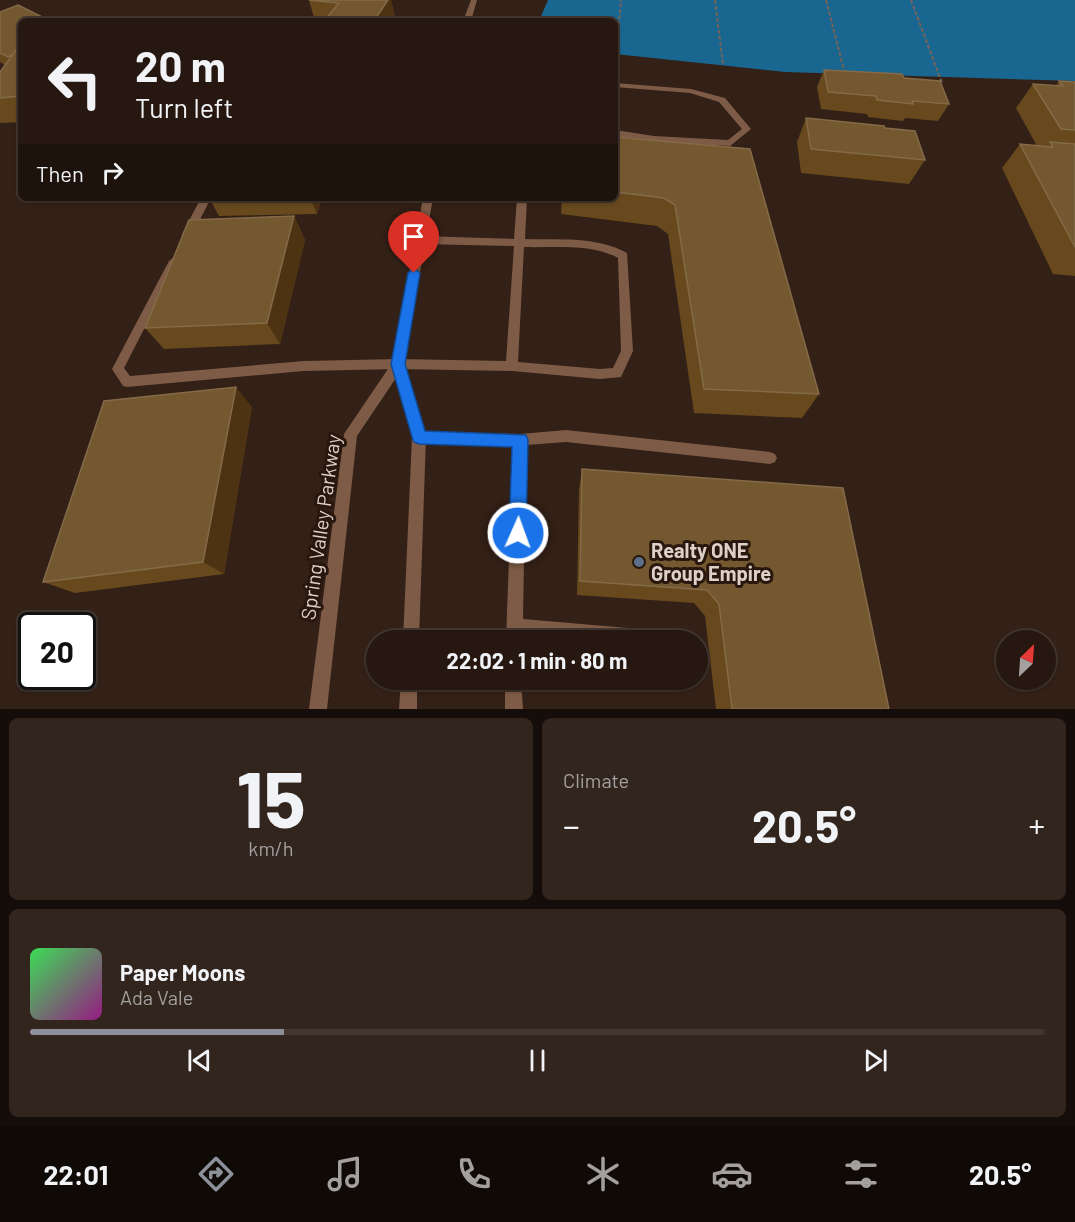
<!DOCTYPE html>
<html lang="en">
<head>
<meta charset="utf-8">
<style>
	:root { --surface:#261810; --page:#32251e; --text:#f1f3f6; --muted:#a4a09f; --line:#423730; --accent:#8c9099 }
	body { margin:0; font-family:Barlow,sans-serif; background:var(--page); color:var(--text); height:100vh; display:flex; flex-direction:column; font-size:22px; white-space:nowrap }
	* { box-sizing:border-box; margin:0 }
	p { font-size:20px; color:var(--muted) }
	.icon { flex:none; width:33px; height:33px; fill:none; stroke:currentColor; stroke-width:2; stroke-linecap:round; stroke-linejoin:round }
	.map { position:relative; height:709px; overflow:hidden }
	.details { display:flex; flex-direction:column; gap:9px; padding:9px; background:#150d09; flex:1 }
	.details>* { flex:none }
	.top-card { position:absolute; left:18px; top:18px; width:600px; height:183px; border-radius:9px; box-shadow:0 2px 4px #0004,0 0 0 2px var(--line); background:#261810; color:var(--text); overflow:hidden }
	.needle { width:39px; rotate:25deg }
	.fabs { position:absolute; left:996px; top:630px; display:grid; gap:12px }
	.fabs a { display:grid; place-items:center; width:60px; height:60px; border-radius:50%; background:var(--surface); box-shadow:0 2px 4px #0004,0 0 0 2px var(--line); font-size:30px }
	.speed { position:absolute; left:18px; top:612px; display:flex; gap:12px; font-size:30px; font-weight:700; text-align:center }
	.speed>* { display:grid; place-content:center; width:78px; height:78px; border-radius:50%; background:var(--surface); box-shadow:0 2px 4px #0004,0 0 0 2px var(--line); line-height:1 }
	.speed .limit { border:3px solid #111; border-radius:9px; background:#fff; color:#111 }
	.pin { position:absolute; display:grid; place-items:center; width:51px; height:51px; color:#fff; margin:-62px -26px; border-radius:50% 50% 50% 0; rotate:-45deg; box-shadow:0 0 6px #0007 }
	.pin .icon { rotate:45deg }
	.me { position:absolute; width:66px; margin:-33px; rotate:2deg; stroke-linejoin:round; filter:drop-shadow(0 0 4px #0008) }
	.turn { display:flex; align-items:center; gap:21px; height:126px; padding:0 18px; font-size:27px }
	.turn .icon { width:78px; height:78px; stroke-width:2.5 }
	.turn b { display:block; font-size:42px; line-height:51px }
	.then { display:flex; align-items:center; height:57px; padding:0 18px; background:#0003; gap:12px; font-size:22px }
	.big { font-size:45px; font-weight:700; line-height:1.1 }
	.details .card { flex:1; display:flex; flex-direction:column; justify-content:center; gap:9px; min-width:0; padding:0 21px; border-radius:9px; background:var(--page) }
	.details .dial { align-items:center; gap:0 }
	.dial b { font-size:78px; line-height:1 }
	.song { display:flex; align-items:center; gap:18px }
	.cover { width:72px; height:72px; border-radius:9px; background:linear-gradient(135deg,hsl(130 70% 55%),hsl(310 70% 35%)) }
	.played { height:6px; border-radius:3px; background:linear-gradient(90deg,var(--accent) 25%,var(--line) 25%) }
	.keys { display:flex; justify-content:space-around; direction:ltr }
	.heat { display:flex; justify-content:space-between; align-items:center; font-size:33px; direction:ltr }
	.details .tiles { flex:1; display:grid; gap:9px; grid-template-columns:1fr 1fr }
	.card:last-child { grid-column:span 2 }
	.trip { position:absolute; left:366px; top:630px; width:342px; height:60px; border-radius:30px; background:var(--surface); box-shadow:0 2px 4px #0004,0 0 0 2px var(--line); font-weight:700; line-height:60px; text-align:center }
	.dock { display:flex; height:96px; justify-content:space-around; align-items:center; background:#0f0a06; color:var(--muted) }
	.dock .icon { width:42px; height:42px }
	.dock .on { color:var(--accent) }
	.dock b { font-size:27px; color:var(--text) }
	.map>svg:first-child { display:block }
	.water { fill:#196691 }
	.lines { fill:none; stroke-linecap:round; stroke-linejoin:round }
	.path { stroke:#74635a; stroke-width:2; stroke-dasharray:4 2; stroke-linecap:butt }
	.service { fill:#7e5b46; fill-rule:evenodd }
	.tertiary { fill:#7e5b46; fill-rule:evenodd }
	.wall { fill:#67491d }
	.shaded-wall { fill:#4d3312 }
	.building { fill:#74582f; stroke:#846a48; stroke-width:1.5 }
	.route { fill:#1a73e8; stroke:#114b97; stroke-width:1.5 }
	.service-dot { fill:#5c6f8a; stroke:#29170d; stroke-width:2 }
	.labels { text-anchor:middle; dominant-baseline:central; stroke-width:6; stroke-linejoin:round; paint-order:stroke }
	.near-street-label { font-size:20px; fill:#ddd0c9; stroke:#29170d }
	.near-poi-label { font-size:20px; font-weight:bold; fill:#ddd0c9; stroke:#29170d; text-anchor:start }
</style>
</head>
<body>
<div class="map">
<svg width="1075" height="709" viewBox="0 0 1075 709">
	<rect width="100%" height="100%" fill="#332016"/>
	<!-- water -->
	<polygon class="water" points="548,0 1075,0 1075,81 785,72 615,54 615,21 539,21"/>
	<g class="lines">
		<!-- path -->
		<g class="path">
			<polyline points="715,0 723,64"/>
			<polyline points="826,0 845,74"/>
			<polyline points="911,0 942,83"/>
			<polyline points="616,55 621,0"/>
		</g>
		<!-- service -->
		<g class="service">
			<polygon points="615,83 691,89 725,98 751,129 730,146 654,142 615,136 615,130 654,136 728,140 742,129 719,102 690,93 615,87"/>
			<polygon points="201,198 211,198 191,237 183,237 182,234"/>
			<path d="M 517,198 L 527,198 L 525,239 C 559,240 596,236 627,253 L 633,351 L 621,377 L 600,379 L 512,371 L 398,369 L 304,371 L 127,387 L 123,386 L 112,369 L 169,261 L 174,257 L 179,261 L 124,368 L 130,376 L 304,361 L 398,359 L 506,361 L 514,246 L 420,244 L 415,240 L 420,236 L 514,239 ZM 524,247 C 554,248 591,243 618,258 L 621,351 L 613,368 L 600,369 L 518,362 Z"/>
			<polygon points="566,430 770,452 775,454 777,458 775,462 770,464 566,442 526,445 523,619 651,630 657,632 658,640 589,640 522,635 522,640 506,640 513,446 419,443 414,441 412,437 414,433 419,431 520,434"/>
			<polygon points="505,680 521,680 523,709 505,709"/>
		</g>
		<!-- tertiary -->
		<g class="tertiary">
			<polygon points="471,0 477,0 471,21 463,21"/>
			<polygon points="423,198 433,198 404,364 426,437 419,640 403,640 412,437 396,378 357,436 327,709 309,709 344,434 392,363"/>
			<polygon points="401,680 417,680 417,709 399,709"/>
		</g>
	</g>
	<!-- wall -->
	<g class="wall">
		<polygon points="309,0 391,0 395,18 393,21 315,21"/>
		<polygon points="0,12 21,21 21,122 1,123 0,122 0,72 5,65 0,62"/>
		<polygon points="824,70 904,78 949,104 938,121 905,118 903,121 868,117 867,114 821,109 817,87"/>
		<polygon points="1059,81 1075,82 1075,276 1053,274 1002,168 1020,144 1037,146 1016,108 1033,84 1056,86"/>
		<polygon points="806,118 885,128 925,160 909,184 801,173 797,142"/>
		<polygon points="615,137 750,149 819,394 802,418 694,413 668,234 657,226 561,214 562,198 615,198"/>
		<polygon points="209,198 322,198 317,214 219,216"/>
		<polygon points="294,216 305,240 280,344 164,349 145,328"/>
		<polygon points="252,407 224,574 75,593 43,582"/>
		<polygon points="582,469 889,709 716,709 705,616 694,603 577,595 579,489"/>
	</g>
	<!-- shaded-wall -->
	<g class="shaded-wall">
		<polygon points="388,0 391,0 395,18 393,21 374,21"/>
		<polygon points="310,198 322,198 317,214"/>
		<polygon points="294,216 305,240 280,344 267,323"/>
		<polygon points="236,387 252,407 224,574 203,562"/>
	</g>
	<!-- building -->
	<g class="building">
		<polygon points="309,0 388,0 374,21 324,21 339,3"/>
		<polygon points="18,5 50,21 21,21 21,49 16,50 12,55 8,57 0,53 0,12"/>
		<polygon points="21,49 21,96 0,98 0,72 16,50"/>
		<polygon points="824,70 902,74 904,78 940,81 949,104 912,101 913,104 877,100 876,96 828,92"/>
		<polygon points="1059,81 1075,82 1075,130 1061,129 1033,84 1063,86"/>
		<polygon points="806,118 884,126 885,128 915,131 925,160 811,149"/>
		<polygon points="615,137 750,149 819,394 704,389 675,205 664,198 615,192"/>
		<polygon points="1050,142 1075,144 1075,247 1020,144 1053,147"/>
		<polygon points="294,216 267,323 145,328 189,220"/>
		<polygon points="236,387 203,562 43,582 104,401"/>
		<polygon points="582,469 843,488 889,709 732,709 719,604 707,590 580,581"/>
	</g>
	<!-- route -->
	<polygon class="route" points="414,268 420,273 405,364 425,431 526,435 528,440 526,533 523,539 518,541 512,539 509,533 512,447 419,444 414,442 412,437 391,364 408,273"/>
	<!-- markers -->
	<circle class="service-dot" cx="639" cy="562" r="6"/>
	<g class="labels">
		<!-- near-street labels -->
		<g class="near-street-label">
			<text transform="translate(320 527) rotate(-82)">Spring Valley Parkway</text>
		</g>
		<!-- near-poi labels -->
		<g class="near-poi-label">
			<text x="651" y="550">Realty ONE<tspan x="651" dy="23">Group Empire</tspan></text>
		</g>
	</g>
</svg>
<div class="fabs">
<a><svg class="needle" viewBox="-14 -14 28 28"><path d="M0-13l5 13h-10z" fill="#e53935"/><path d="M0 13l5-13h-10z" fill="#a4a09f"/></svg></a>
</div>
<div class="speed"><div class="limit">20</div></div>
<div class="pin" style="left:414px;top:273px;background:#d93025"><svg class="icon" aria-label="arrive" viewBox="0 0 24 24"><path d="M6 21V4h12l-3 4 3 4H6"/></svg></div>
<svg class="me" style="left:518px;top:533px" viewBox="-20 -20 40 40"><circle r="17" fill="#1a73e8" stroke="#fff" stroke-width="3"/><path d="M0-11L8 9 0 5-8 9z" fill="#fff"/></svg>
<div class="trip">22:02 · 1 min · 80 m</div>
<div class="top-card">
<div class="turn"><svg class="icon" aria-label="left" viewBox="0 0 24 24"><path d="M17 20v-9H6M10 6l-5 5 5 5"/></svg><div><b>20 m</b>Turn left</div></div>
<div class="then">Then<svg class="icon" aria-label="right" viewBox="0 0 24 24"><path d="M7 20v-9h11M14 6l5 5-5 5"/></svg></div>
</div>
</div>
<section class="details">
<div class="tiles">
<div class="card dial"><b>15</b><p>km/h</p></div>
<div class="card"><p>Climate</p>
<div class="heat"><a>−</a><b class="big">20.5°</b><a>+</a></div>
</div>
<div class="card">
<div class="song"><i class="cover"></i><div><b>Paper Moons</b><p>Ada Vale</p></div></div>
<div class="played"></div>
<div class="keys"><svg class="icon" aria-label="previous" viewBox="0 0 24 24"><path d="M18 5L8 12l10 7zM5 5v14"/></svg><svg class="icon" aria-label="pause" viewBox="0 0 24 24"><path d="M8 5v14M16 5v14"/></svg><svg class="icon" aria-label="next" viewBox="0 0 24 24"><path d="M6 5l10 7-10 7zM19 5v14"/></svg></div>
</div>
</div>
</section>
<nav class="dock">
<b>22:01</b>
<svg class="icon on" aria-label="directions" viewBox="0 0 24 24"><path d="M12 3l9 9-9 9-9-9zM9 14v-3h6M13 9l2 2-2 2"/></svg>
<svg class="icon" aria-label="music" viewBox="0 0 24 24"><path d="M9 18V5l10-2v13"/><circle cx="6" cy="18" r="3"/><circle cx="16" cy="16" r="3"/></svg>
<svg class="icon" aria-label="phone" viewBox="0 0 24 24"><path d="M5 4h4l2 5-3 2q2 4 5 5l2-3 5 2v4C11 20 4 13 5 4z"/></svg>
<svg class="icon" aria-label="climate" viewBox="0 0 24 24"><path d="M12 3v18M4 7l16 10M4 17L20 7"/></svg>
<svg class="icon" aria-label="car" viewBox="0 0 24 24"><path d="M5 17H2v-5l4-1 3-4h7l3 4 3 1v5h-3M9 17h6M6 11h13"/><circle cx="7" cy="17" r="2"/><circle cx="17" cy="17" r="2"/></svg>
<svg class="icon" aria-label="filters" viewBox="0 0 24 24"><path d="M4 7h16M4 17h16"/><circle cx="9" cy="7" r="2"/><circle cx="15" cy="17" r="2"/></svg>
<b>20.5°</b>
</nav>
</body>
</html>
